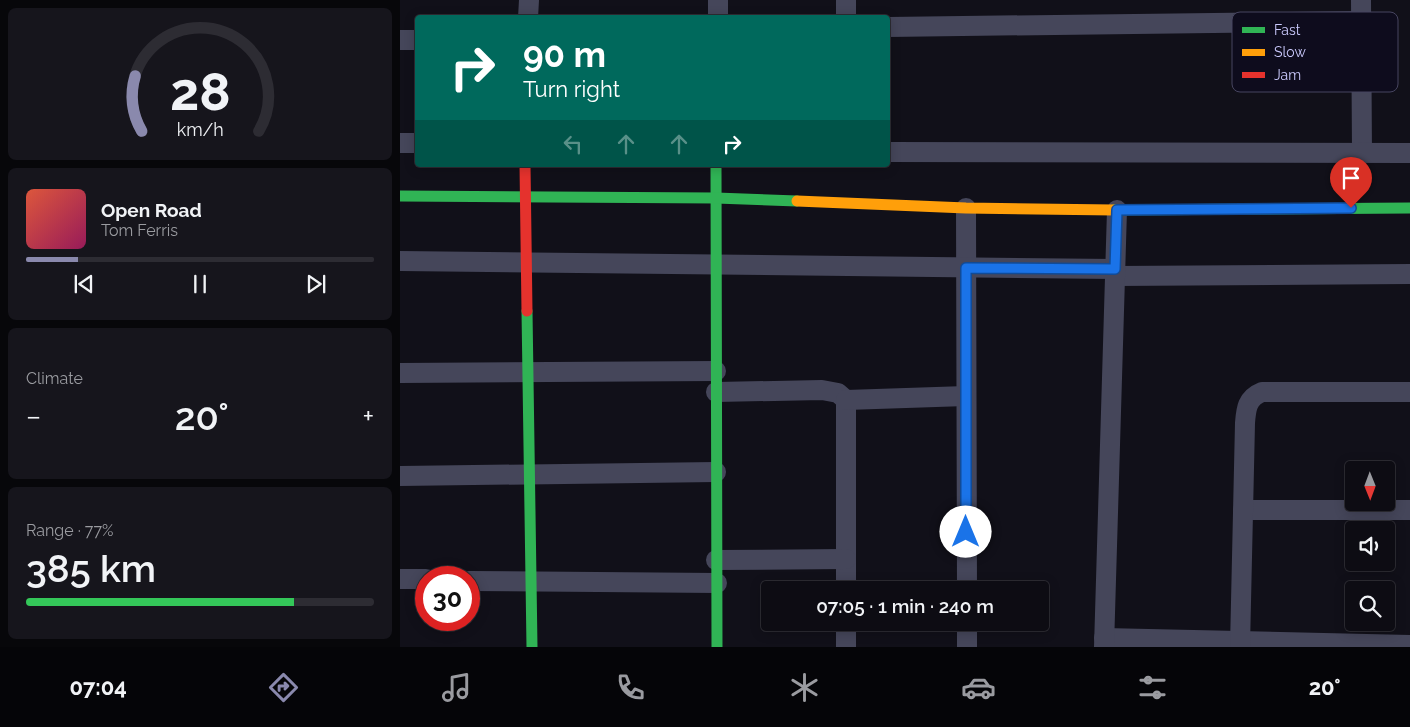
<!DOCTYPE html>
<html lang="en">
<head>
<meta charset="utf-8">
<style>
	:root { --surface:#0d0c13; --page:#16151c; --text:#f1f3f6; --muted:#9a9ba0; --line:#2d2c33; --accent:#8a89ad }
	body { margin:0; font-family:Raleway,sans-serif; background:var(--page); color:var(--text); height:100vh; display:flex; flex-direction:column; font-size:19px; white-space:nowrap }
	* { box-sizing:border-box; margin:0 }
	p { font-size:16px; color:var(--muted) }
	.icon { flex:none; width:28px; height:28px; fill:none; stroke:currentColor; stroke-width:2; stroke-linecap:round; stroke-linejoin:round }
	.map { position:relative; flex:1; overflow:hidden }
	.panel { display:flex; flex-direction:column; gap:8px; padding:8px; background:#07070a; width:400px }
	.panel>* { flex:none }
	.banner { position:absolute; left:15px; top:15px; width:475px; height:152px; border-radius:5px; box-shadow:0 2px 12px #0003,0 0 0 1px var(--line); background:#00695c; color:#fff; overflow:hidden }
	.needle { width:32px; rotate:179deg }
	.tools { position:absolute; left:945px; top:461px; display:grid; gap:10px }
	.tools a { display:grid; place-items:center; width:50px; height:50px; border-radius:5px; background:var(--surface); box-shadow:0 2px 12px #0003,0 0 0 1px var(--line); font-size:25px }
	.speed { position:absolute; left:15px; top:566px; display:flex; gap:10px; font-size:25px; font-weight:700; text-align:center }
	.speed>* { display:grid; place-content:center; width:65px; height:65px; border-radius:50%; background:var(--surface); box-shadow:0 2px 12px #0003,0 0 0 1px var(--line); line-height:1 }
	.speed .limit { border:8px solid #d22; background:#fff; color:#111 }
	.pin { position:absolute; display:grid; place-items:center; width:42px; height:42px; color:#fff; margin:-51px -21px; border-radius:50% 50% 50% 0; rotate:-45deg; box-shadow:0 0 5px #0007 }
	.pin .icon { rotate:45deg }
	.me { position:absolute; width:55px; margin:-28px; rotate:0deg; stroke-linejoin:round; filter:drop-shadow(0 0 4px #0008) }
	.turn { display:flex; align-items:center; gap:18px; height:105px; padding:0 25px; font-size:22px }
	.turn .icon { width:65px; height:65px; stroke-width:2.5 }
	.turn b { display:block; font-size:35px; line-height:42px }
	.lanes { display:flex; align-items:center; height:48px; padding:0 25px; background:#0003; justify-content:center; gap:25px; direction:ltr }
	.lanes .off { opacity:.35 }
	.big { font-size:38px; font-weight:600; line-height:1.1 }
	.panel .widget { flex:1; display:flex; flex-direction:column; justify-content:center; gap:8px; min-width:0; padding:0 18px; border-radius:8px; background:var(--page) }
	.panel .dial { align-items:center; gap:0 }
	.dial svg { height:130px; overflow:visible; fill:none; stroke:var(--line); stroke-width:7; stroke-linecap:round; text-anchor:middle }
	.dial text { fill:var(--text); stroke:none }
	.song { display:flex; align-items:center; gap:15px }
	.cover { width:60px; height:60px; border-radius:8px; background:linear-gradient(135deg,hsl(10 70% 55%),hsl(330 70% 35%)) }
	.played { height:5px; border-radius:2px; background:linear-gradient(90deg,var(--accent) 15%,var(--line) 15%) }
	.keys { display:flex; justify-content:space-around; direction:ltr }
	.heat { display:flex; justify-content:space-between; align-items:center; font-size:28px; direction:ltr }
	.charge { height:8px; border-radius:4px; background:linear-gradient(90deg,#34c759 77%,var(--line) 0) }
	.trip { position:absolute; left:361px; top:581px; width:288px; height:50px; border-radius:5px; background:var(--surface); box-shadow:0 2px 12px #0003,0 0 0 1px var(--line); font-weight:600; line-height:50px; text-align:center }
	.tabs { display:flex; height:80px; justify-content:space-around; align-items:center; background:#050508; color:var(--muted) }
	.tabs .icon { width:35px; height:35px }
	.tabs .current { color:var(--accent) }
	.tabs b { font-size:22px; color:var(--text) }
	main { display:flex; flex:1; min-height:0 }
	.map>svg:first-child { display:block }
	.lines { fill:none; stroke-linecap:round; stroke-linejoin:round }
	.street { stroke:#45465a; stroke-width:20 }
	.fast { stroke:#30b455; stroke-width:11 }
	.slow { stroke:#ff9f0a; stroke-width:11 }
	.jam { stroke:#e5322d; stroke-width:11 }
	.route-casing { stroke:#114b97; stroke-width:12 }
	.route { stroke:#1a73e8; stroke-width:9 }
	.key { fill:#0e0c1d; stroke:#474560; stroke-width:1 }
	.key-label { font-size:14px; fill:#cbcafd }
</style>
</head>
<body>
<main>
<section class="panel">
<div class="widget dial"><svg viewBox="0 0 100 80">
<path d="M14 69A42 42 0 1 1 86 69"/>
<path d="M14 69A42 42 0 0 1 10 35" stroke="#8a89ad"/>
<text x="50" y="56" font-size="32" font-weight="700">28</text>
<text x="50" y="72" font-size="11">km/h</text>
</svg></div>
<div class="widget">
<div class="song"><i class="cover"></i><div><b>Open Road</b><p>Tom Ferris</p></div></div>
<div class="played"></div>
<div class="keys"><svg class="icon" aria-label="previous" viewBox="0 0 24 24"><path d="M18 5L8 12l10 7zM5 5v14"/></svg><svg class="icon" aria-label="pause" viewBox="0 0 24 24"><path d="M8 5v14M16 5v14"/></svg><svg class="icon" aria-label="next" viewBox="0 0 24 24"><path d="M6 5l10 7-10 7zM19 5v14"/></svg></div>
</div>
<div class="widget"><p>Climate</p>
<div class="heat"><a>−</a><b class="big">20°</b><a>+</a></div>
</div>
<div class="widget"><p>Range · 77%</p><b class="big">385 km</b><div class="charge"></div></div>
</section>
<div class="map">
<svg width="1010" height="647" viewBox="0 0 1010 647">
	<rect width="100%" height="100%" fill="#111019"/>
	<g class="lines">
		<!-- street -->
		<g class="street">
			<polyline points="446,0 446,18"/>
			<polyline points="961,0 962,153"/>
			<polyline points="128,18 129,0"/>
			<polyline points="318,18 318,0"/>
			<polyline points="488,27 961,21"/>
			<polyline points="0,40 18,40"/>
			<polyline points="0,143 18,143"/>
			<polyline points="488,152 1010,153"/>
			<polyline points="566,208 567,590"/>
			<polyline points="0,261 715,269"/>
			<polyline points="715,276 1010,274"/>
			<polyline points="0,373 316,371"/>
			<polyline points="316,392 422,390 438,393 446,400 446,590"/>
			<polyline points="446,400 566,396"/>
			<polyline points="0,476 316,472"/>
			<polyline points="843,510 1010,510"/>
			<polyline points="316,560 446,559"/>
			<polyline points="0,579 26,579"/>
			<polyline points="69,581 317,583"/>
			<polyline points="446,622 446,647"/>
			<polyline points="567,622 567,647"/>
			<polyline points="704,638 1010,645"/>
			<polyline points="704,647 717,210"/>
			<path d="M 840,647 L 845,423 C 846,409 847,398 862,392 L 1010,392"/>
		</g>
		<!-- fast -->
		<g class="fast">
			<polyline points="316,165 317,647"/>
			<polyline points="0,196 316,198 397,201"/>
			<polyline points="714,210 1010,208"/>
			<polyline points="127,311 132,647"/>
		</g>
		<!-- slow -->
		<polyline class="slow" points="397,201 566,208 714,210"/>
		<!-- jam -->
		<polyline class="jam" points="125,165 127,311"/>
	</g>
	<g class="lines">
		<defs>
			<polyline id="route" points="566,532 566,268 715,269 717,210 951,208"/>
		</defs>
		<!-- route casing -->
		<use href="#route" class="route-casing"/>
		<!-- route -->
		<use href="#route" class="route"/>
	</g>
	<!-- legend -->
	<rect x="832" y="12" width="166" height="80" rx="8" class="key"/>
	<rect x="842" y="27" width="23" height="6" fill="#30b455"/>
	<rect x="842" y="49" width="23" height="7" fill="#ff9f0a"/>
	<rect x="842" y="72" width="23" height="6" fill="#e5322d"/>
	<g class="key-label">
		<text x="874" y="35">Fast</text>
		<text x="874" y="57">Slow</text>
		<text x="874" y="80">Jam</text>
	</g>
</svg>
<div class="tools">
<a><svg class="needle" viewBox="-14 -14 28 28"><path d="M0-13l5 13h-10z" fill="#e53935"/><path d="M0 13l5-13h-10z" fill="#9a9ba0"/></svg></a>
<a><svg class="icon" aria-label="sound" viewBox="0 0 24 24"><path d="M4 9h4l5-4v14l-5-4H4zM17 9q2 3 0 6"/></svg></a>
<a><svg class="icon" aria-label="search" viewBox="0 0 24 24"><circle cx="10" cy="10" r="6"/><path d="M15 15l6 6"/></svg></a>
</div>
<div class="speed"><div class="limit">30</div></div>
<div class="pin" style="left:951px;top:208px;background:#d93025"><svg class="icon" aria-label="arrive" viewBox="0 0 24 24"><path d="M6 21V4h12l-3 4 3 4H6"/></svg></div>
<svg class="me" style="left:566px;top:532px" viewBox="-20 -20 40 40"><circle r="19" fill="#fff"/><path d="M0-13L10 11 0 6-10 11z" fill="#1a73e8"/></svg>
<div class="trip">07:05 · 1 min · 240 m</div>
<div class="banner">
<div class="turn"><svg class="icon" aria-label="right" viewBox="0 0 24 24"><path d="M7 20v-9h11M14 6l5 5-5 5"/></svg><div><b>90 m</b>Turn right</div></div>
<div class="lanes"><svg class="icon off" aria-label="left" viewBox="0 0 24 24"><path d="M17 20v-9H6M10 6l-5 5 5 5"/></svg><svg class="icon off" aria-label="ahead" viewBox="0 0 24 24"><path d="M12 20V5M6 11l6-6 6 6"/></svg><svg class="icon off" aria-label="ahead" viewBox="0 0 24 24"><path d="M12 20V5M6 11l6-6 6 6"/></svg><svg class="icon" aria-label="right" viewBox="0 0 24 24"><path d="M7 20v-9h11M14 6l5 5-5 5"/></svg></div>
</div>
</div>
</main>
<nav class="tabs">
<b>07:04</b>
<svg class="icon current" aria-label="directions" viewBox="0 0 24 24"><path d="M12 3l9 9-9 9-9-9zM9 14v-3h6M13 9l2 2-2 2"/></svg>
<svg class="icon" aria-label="music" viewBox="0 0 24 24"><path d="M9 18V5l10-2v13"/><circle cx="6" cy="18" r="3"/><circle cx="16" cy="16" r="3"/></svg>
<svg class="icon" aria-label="phone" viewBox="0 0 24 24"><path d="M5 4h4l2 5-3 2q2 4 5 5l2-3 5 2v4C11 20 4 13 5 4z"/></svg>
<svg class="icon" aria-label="climate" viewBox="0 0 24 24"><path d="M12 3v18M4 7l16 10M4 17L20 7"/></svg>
<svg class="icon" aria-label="car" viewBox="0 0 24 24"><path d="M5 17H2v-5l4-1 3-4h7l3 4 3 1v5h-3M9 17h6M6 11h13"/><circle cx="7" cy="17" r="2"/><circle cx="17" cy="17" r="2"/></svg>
<svg class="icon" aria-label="filters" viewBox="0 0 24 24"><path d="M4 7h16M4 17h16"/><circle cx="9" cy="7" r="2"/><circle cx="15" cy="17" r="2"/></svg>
<b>20°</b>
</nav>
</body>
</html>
